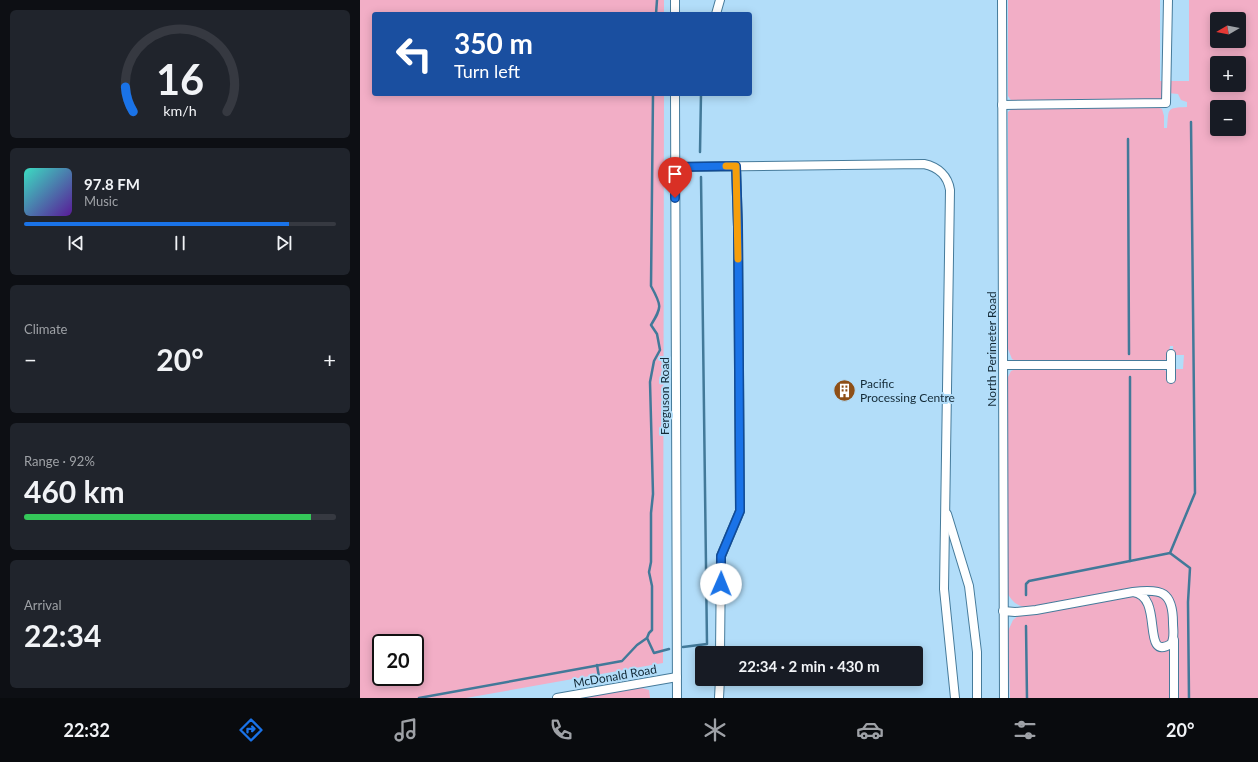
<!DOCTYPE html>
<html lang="en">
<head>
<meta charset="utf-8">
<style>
	:root { --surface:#171b24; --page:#20242c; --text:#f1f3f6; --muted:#9ea1a6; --line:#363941; --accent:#1a73e8 }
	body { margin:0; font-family:Lato,sans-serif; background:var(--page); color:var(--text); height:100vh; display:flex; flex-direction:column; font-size:15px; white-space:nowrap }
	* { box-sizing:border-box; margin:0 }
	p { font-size:13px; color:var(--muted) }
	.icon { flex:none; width:22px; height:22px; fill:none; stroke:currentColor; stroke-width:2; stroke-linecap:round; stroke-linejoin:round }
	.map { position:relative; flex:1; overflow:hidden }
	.panel { display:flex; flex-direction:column; gap:10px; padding:10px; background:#0d0f14; width:360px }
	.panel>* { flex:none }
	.hud { position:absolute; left:12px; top:12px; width:380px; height:84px; border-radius:4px; box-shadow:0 2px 10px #0003; background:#1a4fa0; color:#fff; overflow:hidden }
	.needle { width:26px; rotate:260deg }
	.buttons { position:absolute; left:850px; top:12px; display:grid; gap:8px }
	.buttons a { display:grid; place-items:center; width:36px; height:36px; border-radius:4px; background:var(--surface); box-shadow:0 2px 10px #0003; font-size:20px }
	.speed { position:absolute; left:12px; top:634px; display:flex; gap:8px; font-size:20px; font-weight:700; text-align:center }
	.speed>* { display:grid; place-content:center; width:52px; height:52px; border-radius:50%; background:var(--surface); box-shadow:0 2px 10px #0003; line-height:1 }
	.speed .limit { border:2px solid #111; border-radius:6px; background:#fff; color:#111 }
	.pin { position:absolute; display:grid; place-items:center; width:34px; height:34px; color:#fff; margin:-41px -17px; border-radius:50% 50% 50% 0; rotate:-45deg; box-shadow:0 0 4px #0007 }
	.pin .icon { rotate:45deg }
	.me { position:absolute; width:44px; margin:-22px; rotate:1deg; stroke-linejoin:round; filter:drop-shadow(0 0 3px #0008) }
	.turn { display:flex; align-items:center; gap:14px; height:84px; padding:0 16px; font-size:18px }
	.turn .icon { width:52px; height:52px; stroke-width:2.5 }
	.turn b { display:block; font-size:28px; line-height:34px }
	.big { font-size:30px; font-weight:700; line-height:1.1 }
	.panel .widget { flex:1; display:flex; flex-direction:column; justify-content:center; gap:6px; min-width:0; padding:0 14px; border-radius:6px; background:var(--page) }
	.panel .dial { align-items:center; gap:0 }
	.dial svg { height:104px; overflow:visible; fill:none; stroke:var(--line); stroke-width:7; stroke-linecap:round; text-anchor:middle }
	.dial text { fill:var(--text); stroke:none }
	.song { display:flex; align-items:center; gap:12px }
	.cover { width:48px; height:48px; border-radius:6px; background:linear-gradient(135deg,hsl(170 70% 55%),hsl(270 70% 35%)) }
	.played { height:4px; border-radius:2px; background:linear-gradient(90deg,var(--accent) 85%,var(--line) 85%) }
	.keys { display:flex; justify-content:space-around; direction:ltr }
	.heat { display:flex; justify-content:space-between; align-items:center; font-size:22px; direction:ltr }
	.charge { height:6px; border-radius:3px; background:linear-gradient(90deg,#34c759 92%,var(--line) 0) }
	.trip { position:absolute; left:335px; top:646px; width:228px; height:40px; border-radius:4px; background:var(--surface); box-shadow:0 2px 10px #0003; font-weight:700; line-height:40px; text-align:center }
	.tab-bar { display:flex; height:64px; justify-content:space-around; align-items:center; background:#090b0e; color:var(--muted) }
	.tab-bar .icon { width:28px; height:28px }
	.tab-bar .on { color:var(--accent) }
	.tab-bar b { font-size:18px; color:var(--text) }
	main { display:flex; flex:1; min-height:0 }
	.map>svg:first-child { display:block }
	.green { fill:#f2aec6; fill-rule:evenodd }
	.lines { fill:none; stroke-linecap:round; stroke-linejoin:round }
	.stream { stroke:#427999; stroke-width:2.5 }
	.minor-casing { stroke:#467b9b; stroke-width:10 }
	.minor { stroke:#fff; stroke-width:8 }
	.route-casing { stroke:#114b97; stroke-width:10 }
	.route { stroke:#1a73e8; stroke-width:7 }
	.slow { stroke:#f59e0b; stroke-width:7 }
	.labels { text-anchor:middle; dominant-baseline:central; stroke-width:4; stroke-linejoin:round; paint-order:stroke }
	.street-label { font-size:12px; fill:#132a37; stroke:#b2ddf9 }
	.poi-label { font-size:12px; fill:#132a37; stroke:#b2ddf9; text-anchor:start }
</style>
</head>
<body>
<main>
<section class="panel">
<div class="widget dial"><svg viewBox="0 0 100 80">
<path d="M14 69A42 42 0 1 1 86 69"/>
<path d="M14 69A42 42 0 0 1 8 50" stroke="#1a73e8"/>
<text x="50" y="56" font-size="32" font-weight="700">16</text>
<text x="50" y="72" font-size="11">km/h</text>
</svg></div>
<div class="widget">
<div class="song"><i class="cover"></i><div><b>97.8 FM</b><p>Music</p></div></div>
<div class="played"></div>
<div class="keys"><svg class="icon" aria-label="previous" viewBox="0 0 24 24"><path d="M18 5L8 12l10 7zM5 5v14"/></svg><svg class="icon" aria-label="pause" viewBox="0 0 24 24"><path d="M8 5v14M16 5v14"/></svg><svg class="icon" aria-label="next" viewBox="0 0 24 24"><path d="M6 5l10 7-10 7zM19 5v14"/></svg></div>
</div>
<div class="widget"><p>Climate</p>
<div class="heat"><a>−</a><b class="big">20°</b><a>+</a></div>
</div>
<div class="widget"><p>Range · 92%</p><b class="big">460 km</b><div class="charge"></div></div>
<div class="widget"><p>Arrival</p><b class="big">22:34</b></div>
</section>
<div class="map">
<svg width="898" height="698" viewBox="0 0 898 698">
	<rect width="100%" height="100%" fill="#b2ddf9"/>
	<!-- green -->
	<g class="green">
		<path d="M 0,0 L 304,0 L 304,14 L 14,14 L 14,94 L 304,94 L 303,663 L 106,698 L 0,698 ZM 21,643 L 55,643 L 55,677 L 21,677 Z"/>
		<polygon points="648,0 800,0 800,81 804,81 802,98 800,100 652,101 650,99 648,96"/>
		<path d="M 829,0 L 898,0 L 898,698 L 816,698 L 815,607 C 811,591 803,586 786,587 L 670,608 C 659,607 652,603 647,592 L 648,377 L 651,371 L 658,368 L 803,369 L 808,373 L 814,369 L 823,369 L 824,355 L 813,355 L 813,346 L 810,346 L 808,357 L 803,362 L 658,362 L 652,359 L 648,349 L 648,112 L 653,108 L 794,106 L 802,109 L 804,116 L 804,128 L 807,128 C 809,108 806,108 827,107 L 827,102 L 821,100 L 818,94 L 808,93 L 808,81 L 829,81 ZM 857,19 L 879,19 L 879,41 L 857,41 ZM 857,63 L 879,63 L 879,85 L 857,85 ZM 857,107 L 879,107 L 879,129 L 857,129 Z"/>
		<path d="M 784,593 C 789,594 795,594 800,596 C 814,604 811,625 811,639 L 807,644 L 799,643 Z"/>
		<polygon points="773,595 777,595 787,606 790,637 804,650 811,647 811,698 650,698 648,631 653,620 658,616"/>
		<polygon points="278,687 289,690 290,698 217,698"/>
	</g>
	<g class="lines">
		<!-- stream -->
		<g class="stream">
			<polyline points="296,14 297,0"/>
			<polyline points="768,139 769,354"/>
			<polyline points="340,152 341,94"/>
			<polyline points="810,553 830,568 828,602 829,698"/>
			<polyline points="770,561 810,553 835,493 831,122"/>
			<polyline points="666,595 666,584 669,581 770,561 770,377"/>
			<polyline points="666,626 667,698"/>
			<path d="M 287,638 L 289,633 L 292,630 L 292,586 L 289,572 L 291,562 L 291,513 L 293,494 L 290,382 L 294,361 L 300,350 L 297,334 L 291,325 C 302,307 302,306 291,286 L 293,94"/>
			<polyline points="323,647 347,644 341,177"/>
			<polyline points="237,665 239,677"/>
			<polyline points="59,698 262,661 277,645 287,638 294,653 309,649"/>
		</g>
		<defs>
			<g id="minor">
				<polyline points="642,0 644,698"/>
				<polyline points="315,14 315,0"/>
				<polyline points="356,14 360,0"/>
				<polyline points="315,94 317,698"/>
				<polyline points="642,105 806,103 808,0"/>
				<path d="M 315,167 L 564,164 C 578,167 588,176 590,190 L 584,589 L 595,698"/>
				<polyline points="643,365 811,365"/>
				<polyline points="811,379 811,354"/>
				<polyline points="587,514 609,586 617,652 617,698"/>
				<path d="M 643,611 L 655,612 L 676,610 L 773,592 C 802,588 813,592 813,623 C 813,630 815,638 811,644 C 780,662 805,596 773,592"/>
				<polyline points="814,640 814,698"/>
				<polyline points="360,653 361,556 380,511 378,227 376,166"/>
				<polyline points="197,698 317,677"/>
				<polyline points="359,698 360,679"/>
			</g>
		</defs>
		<!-- minor casing -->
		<use href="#minor" class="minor-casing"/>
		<!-- minor -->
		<use href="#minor" class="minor"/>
	</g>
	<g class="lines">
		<defs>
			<polyline id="route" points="315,198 315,167 376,166 378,227 380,511 361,556 361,584"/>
		</defs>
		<!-- route casing -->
		<use href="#route" class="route-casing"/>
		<!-- route -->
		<use href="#route" class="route"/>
		<!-- slow -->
		<polyline class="slow" points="366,166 376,166 378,259"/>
	</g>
	<!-- icons -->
	<defs>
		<symbol id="building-disc" viewBox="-11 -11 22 22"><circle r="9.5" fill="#8e4f17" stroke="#b2ddf9"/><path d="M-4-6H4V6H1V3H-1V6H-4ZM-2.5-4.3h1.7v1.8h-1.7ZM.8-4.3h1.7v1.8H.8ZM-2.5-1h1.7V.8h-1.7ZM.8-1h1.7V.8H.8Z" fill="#fff"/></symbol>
	</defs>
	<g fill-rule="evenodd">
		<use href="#building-disc" x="472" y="378" width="25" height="25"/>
	</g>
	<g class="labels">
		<!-- street labels -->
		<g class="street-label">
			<text transform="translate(631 349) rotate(-90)">North Perimeter Road</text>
			<text transform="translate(304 396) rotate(-90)">Ferguson Road</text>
			<text transform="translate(255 676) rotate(-10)">McDonald Road</text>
		</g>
		<!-- poi labels -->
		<g class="poi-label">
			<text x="500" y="383">Pacific<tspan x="500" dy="14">Processing Centre</tspan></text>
		</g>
	</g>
</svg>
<div class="buttons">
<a><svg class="needle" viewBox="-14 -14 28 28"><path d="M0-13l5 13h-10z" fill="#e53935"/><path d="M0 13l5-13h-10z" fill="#9ea1a6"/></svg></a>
<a>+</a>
<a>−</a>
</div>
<div class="speed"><div class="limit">20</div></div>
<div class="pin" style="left:315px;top:198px;background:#d93025"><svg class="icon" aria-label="arrive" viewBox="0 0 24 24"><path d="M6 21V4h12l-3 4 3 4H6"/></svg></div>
<svg class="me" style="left:361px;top:584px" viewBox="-20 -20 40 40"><circle r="19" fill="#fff"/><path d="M0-13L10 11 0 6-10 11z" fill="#1a73e8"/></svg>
<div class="trip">22:34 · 2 min · 430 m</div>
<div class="hud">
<div class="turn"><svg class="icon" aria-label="left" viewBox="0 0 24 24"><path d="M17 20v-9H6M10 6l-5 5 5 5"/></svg><div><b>350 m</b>Turn left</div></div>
</div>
</div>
</main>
<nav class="tab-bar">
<b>22:32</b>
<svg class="icon on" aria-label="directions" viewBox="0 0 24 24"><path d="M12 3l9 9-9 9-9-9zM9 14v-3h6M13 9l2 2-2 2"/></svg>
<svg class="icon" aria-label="music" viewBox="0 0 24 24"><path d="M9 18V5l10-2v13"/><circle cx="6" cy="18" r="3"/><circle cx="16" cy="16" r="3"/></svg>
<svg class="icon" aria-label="phone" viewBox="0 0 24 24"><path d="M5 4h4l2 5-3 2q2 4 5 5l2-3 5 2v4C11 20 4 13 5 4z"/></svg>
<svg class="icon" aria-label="climate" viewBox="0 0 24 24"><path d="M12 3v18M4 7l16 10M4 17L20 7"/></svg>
<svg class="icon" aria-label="car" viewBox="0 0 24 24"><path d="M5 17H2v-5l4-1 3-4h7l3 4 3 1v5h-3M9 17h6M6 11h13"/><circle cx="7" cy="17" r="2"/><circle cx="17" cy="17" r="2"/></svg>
<svg class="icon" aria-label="filters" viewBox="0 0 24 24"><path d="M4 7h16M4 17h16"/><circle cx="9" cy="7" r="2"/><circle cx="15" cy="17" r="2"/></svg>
<b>20°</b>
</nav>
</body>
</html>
